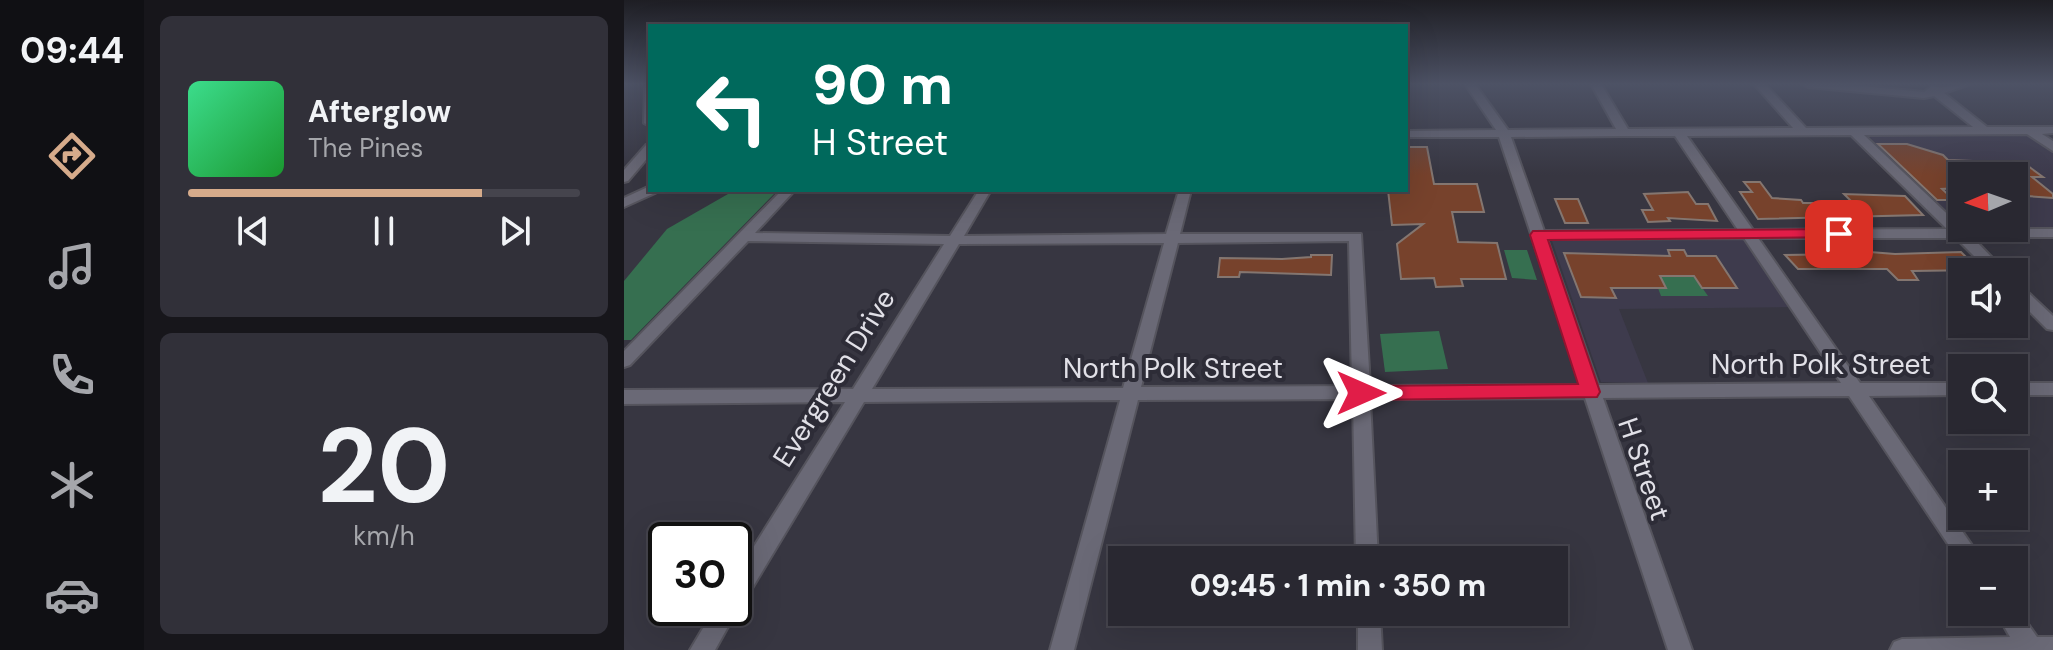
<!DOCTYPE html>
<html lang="en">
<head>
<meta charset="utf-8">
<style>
	:root { --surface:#292831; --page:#313039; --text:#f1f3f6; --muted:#a5a6ab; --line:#45444d; --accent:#d6ab8b }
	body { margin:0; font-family:"DM Sans",sans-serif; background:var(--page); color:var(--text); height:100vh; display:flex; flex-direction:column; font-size:30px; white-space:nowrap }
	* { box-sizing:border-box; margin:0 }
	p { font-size:26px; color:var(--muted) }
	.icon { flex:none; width:44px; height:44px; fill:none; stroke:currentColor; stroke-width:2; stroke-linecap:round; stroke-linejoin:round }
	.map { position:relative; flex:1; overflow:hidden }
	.drawer { display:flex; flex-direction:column; gap:16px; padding:16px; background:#17161b; width:480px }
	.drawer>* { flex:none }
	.banner { position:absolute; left:24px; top:24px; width:760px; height:168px; border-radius:0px; box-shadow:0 8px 32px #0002,0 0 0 2px var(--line); background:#00695c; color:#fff; overflow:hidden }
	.needle { width:52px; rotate:268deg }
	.buttons { position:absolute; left:1324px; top:162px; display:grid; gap:16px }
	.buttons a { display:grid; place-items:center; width:80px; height:80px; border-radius:0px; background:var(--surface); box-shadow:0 8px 32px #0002,0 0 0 2px var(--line); font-size:40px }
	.speed { position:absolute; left:24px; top:522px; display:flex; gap:16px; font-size:40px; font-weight:700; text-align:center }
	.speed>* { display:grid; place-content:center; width:104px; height:104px; border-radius:50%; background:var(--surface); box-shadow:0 8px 32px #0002,0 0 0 2px var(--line); line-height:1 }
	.speed .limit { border:4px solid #111; border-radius:12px; background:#fff; color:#111 }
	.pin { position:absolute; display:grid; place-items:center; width:68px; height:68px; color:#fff; margin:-34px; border-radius:16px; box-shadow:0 4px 12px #0006 }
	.me { position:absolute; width:88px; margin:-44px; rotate:90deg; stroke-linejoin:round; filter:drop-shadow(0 0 6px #0008) }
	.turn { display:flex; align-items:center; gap:28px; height:168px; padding:0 32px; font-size:36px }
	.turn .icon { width:104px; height:104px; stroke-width:2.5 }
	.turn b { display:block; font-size:56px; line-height:68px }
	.drawer .card { flex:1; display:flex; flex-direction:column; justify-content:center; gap:12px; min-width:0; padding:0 28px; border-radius:12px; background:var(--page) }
	.drawer .dial { align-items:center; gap:0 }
	.dial b { font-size:104px; line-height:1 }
	.song { display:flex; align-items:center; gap:24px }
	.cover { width:96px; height:96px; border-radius:12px; background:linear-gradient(135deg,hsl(150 70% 55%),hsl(130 70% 35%)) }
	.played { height:8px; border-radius:4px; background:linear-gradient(90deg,var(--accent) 75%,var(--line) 75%) }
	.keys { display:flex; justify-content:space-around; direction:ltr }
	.trip { position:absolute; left:484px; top:546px; width:460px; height:80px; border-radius:0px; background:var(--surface); box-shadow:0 8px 32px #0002,0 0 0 2px var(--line); font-weight:800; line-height:80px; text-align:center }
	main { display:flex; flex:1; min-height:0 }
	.tabs { display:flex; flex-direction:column; width:144px; justify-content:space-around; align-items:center; background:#101014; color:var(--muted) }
	.tabs .icon { width:56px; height:56px }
	.tabs .current { color:var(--accent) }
	.tabs b { font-size:36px; color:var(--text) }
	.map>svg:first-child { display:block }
	.built { fill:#3e3b4d }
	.green { fill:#366f50 }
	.building { fill:#77422c; stroke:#847670; stroke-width:2 }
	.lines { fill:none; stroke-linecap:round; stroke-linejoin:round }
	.minor-casing { stroke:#55545d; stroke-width:4 }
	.minor { fill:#6a6976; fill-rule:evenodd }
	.route { fill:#e11d48; stroke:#92132f; stroke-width:2 }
	.labels { text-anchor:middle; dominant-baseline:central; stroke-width:8; stroke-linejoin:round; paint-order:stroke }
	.street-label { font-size:28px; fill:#e1e0e7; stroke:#2d2c37 }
</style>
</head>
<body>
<main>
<nav class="tabs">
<b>09:44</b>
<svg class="icon current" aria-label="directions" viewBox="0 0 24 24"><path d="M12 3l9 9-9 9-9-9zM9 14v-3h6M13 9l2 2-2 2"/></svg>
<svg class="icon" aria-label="music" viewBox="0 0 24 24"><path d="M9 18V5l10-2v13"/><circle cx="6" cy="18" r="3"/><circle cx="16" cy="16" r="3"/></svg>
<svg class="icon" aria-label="phone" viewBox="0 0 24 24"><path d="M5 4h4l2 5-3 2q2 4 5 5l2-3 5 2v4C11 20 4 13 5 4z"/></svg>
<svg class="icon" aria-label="climate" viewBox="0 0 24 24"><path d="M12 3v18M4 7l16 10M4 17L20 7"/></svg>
<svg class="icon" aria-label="car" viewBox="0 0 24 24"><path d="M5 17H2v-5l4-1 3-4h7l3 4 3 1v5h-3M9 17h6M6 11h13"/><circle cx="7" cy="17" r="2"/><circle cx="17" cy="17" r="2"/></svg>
</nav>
<section class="drawer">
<div class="card">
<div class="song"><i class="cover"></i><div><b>Afterglow</b><p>The Pines</p></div></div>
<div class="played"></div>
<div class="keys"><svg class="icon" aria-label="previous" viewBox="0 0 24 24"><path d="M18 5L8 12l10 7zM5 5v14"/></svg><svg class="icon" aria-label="pause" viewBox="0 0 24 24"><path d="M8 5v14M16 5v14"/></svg><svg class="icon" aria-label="next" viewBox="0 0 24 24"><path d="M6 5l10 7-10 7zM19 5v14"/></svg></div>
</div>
<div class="card dial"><b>20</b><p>km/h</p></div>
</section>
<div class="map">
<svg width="1429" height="650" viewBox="0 0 1429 650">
	<rect width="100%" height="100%" fill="#373641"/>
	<!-- built -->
	<g class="built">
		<polygon points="1403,134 1429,153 1429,229 1342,229 1390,228 1390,176 1338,176 1338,226 1243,135"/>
		<polygon points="1122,240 1168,307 995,309 1024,383 977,382 928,241"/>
	</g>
	<!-- green -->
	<g class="green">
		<polygon points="111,190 154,190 7,340 0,340 0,281 43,229"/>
		<polygon points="880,250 903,250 913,280 888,278"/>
		<polygon points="1031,276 1070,276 1084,296 1037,296 1034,288 1042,287 1037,278"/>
		<polygon points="815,331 824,369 761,372 756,334"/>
	</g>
	<!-- building -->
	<g class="building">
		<polygon points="1254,144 1283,144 1319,155 1324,160 1400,163 1419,177 1408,177 1429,194 1429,198 1390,195 1390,176 1338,176 1338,188 1318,189 1330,200 1313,200"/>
		<polygon points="782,147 803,147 810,184 853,184 860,212 828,212 834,242 873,243 882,279 837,279 839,286 812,287 810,278 777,279 773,244 799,224 768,225 764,190 782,190"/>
		<polygon points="1120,182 1136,182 1148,198 1177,200 1179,203 1229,203 1220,194 1281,196 1299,215 1134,219 1116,192 1128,192"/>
		<polygon points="1064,192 1072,204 1084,204 1093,221 1044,218 1046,221 1024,222 1018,210 1029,210 1020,194"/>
		<polygon points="931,199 954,199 964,223 941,223"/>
		<polygon points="1240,247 1246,252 1271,254 1337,252 1355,270 1288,271 1294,280 1274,280 1263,269 1174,269 1161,255 1229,254 1224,248"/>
		<polygon points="1044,250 1060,250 1063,256 1092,256 1113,288 1078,288 1070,276 1036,276 1042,288 987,288 992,298 957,297 940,253 1046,256"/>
		<polygon points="687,255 708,255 707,275 616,272 615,277 594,277 596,258 658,259 687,257"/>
	</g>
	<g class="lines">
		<defs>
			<g id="minor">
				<path d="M 841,84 L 851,84 L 884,130 L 992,129 L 967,84 L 977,84 L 1004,129 L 1169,128 L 1130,84 L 1141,84 L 1182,128 L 1349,127 L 1310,96 L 1300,98 L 1184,87 L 1179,84 L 1216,84 L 1300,92 L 1308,86 C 1318,90 1334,84 1346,84 L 1320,93 L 1363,127 L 1429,127 L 1429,133 L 1418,134 L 1429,141 L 1429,151 L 1403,134 L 1240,135 L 1339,229 L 1429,229 L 1429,237 L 1348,237 L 1382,272 L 1366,272 L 1332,238 L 1134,238 L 1236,383 L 1338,383 L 1338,395 L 1245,396 L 1358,560 L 1338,560 L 1338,565 L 1225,396 L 979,398 L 1068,650 L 1044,650 L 961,398 L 746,399 L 754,560 L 732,560 L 729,399 L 514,400 L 450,650 L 426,650 L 496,400 L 240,402 L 118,605 L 115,607 L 91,650 L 66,650 L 91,608 L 110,608 L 110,578 L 221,402 L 0,404 L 0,390 L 229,389 L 320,244 L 124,241 L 6,365 L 0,367 L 0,351 L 158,190 L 171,190 L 131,233 L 326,236 L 355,190 L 367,190 L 340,236 L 542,234 L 555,190 L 567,190 L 556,234 L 737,234 L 746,386 L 957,385 L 875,137 L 782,137 L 782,131 L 872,130 ZM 1227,135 L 1323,229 L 1129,230 L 1063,136 ZM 1001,136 L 1051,136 L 1114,230 L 920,231 L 887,137 ZM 1120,238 L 1217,383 L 974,385 L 923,239 ZM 725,241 L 728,386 L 517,387 L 554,243 ZM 540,243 L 499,388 L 248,389 L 335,244 Z"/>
				<polygon points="26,85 26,126 20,123 21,88"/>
				<polygon points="26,144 26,155 4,181 0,182 0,170 22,145"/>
				<polygon points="26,186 26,190 32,190 31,193 0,207 0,198"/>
				<polygon points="1390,282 1395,284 1429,316 1429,330 1423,329 1390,296"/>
				<rect x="1390" y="383" width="39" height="12"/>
				<polygon points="1390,604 1413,637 1429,637 1429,650 1266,650 1270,642 1278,639 1386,637 1372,612 1390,612"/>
				<polygon points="734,612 756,612 758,650 734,650"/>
			</g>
		</defs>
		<!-- minor casing -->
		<use href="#minor" class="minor-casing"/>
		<!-- minor -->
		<use href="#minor" class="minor"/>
	</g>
	<!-- sky -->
	<linearGradient id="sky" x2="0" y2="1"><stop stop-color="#1e1e24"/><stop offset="0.48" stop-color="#4d5265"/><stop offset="1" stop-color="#4d5265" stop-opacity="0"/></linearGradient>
	<rect width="1429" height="175" fill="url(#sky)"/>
	<!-- route -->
	<polygon class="route" points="1215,229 1221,231 1221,237 924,240 976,392 973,397 737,400 730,398 727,393 730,388 737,386 954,384 906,235 909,231"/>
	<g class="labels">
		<!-- street labels -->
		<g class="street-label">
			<text x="1197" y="364">North Polk Street</text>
			<text x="549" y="368">North Polk Street</text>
			<text transform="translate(210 378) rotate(-58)">Evergreen Drive</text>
			<text transform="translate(1020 469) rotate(71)">H Street</text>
		</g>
	</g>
</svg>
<div class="buttons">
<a><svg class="needle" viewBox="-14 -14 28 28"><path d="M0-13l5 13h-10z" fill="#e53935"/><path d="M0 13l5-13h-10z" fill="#a5a6ab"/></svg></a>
<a><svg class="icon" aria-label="sound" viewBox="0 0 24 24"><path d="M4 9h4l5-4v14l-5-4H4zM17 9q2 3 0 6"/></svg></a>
<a><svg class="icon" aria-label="search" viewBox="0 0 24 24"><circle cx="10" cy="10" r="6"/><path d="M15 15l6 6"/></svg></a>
<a>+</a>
<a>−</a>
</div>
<div class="speed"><div class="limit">30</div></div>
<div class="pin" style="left:1215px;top:234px;background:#d93025"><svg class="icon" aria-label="arrive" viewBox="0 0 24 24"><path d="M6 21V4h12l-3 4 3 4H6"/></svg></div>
<svg class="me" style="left:737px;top:393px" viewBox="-20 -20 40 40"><path d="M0-17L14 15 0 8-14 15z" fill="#e11d48" stroke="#fff" stroke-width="4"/></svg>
<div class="trip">09:45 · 1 min · 350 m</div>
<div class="banner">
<div class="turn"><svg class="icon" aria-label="left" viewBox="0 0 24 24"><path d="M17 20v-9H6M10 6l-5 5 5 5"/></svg><div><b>90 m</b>H Street</div></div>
</div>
</div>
</main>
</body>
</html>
